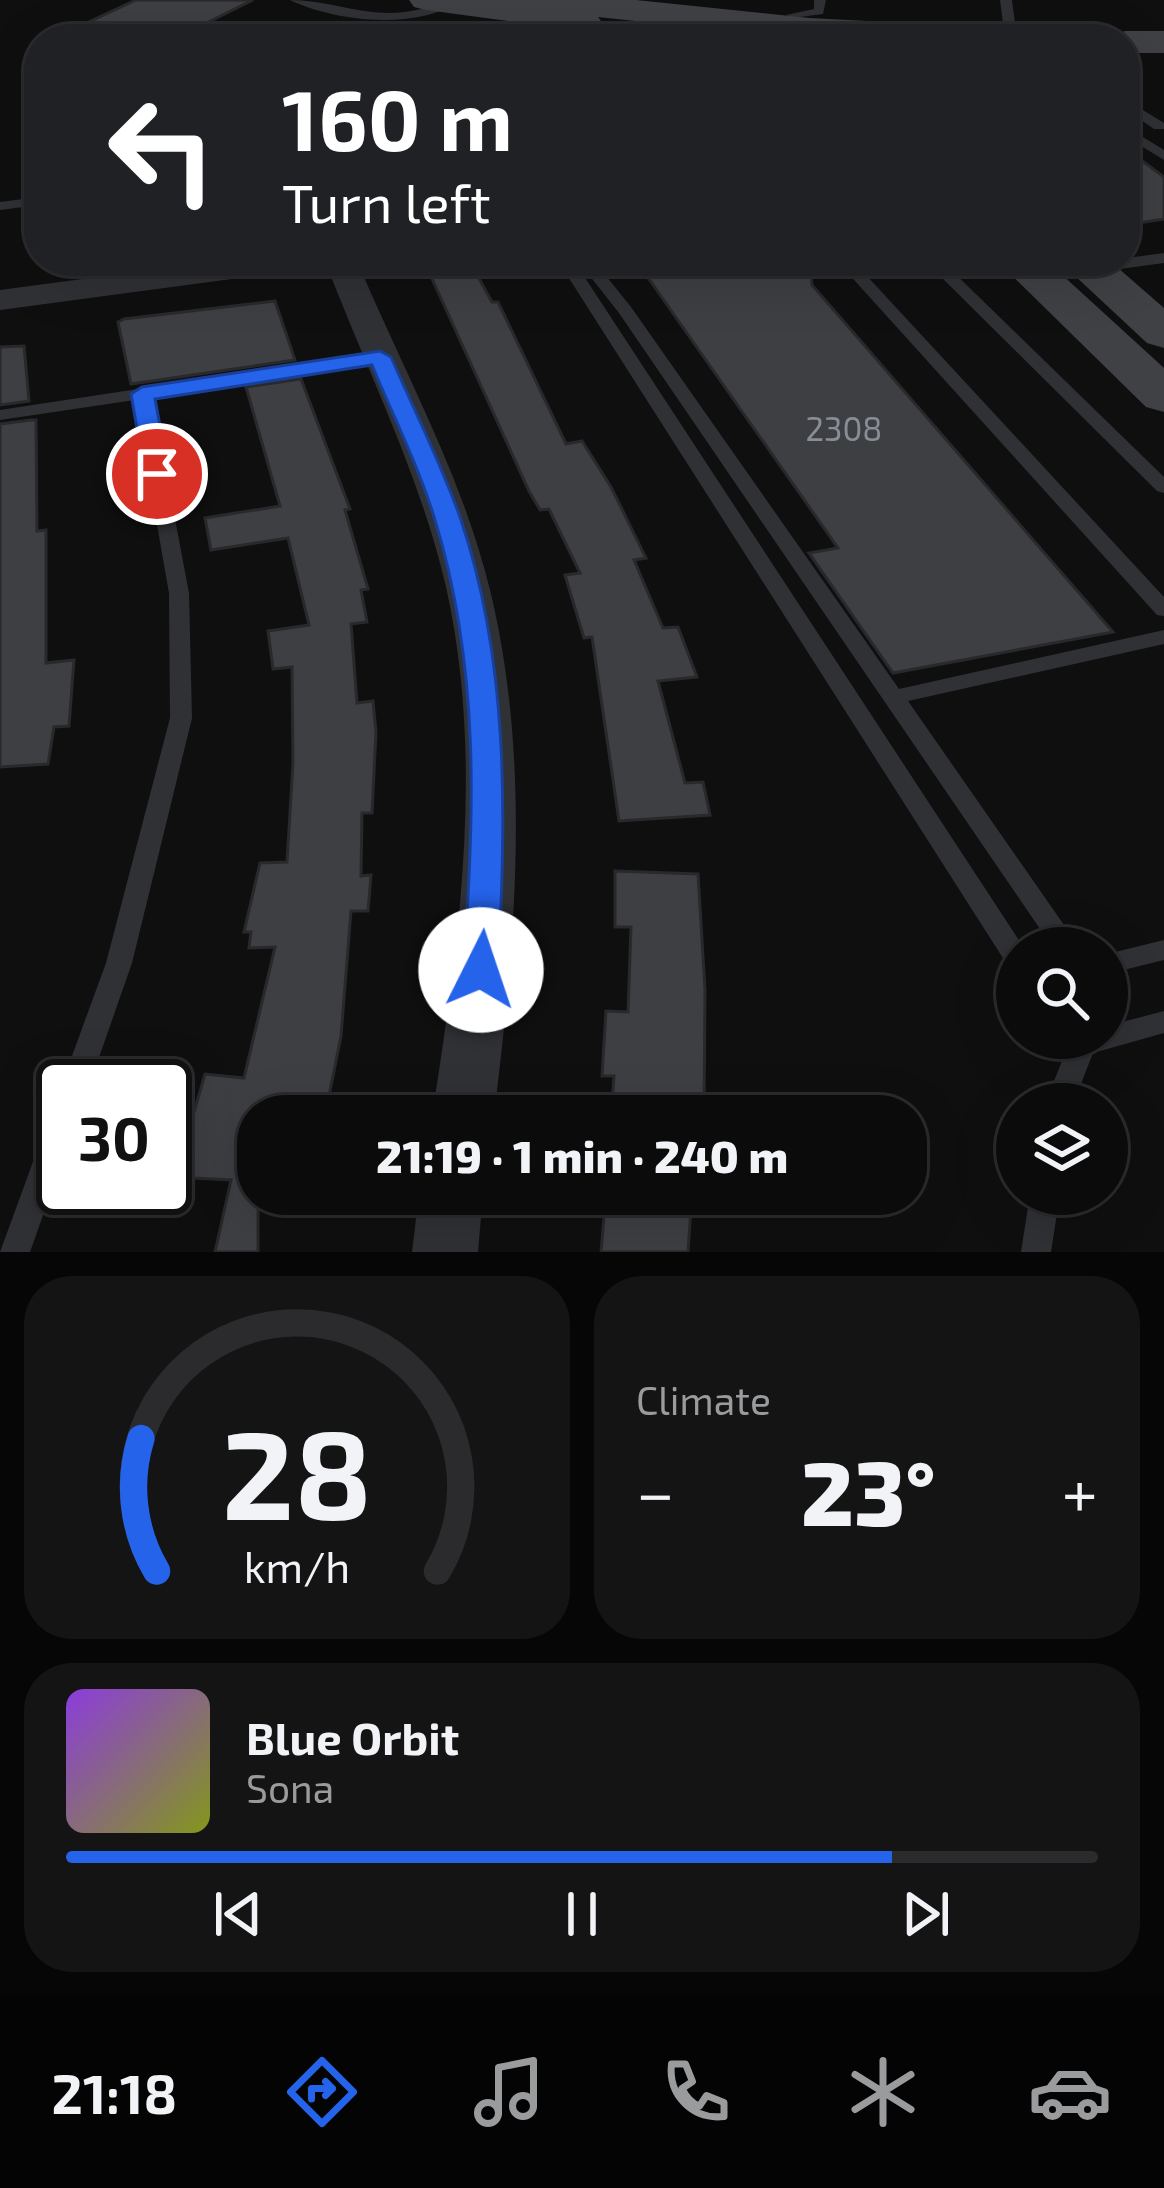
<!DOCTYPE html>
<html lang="en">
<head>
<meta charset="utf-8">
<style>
	:root { --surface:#0b0b0c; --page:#141415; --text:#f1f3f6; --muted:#9a9b9d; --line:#2b2b2d; --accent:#2563eb }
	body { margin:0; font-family:"Exo 2",sans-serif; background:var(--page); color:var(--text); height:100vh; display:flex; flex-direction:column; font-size:45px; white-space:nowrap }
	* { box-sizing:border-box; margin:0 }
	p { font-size:39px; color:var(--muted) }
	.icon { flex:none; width:66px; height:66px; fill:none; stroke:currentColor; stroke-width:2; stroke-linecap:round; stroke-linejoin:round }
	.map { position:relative; height:1252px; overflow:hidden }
	.drawer { display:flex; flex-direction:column; gap:24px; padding:24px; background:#060607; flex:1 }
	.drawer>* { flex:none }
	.guide { position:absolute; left:24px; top:24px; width:1116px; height:252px; border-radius:48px; box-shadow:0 12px 48px #0002,0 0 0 3px var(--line); background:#202124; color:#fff; overflow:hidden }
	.buttons { position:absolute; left:996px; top:927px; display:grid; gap:24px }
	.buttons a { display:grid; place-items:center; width:132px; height:132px; border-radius:50%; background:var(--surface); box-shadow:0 12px 48px #0002,0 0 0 3px var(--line); font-size:60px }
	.speed { position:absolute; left:36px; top:1059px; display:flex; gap:24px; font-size:60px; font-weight:700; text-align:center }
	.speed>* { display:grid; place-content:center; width:156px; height:156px; border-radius:50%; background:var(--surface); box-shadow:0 12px 48px #0002,0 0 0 3px var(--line); line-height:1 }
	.speed .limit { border:6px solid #111; border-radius:18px; background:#fff; color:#111 }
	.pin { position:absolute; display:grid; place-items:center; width:102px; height:102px; color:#fff; margin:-51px; border:6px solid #fff; border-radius:50%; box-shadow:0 3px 12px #0007 }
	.me { position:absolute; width:132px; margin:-66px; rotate:4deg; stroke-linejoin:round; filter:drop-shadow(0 0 9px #0008) }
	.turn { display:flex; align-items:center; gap:42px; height:252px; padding:0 60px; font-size:54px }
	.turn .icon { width:156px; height:156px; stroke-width:2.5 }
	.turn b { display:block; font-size:84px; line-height:102px }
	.big { font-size:90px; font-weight:800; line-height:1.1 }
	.drawer .card { flex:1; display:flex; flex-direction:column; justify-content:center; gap:18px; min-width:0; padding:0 42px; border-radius:48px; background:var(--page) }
	.drawer .dial { align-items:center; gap:0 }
	.dial svg { height:312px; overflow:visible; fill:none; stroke:var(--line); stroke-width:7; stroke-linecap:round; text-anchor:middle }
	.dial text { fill:var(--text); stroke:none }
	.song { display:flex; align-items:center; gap:36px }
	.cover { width:144px; height:144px; border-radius:18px; background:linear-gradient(135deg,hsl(270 70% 55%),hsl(70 70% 35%)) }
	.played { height:12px; border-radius:6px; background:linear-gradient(90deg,var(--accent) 80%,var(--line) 80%) }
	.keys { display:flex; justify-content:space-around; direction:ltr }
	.heat { display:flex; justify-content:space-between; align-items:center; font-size:66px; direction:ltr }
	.drawer .tiles { flex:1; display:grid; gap:24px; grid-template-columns:1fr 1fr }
	.card:last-child { grid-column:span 2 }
	.trip { position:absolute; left:237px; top:1095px; width:690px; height:120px; border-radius:48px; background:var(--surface); box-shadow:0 12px 48px #0002,0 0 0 3px var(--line); font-weight:800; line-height:120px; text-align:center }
	.menu { display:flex; height:192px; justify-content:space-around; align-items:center; background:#040405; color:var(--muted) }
	.menu .icon { width:84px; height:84px }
	.menu .active { color:var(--accent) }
	.menu b { font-size:54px; color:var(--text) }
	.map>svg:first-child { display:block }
	.building { fill:#3e3f43; stroke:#29292c; stroke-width:3 }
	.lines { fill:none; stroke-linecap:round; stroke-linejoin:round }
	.lane { fill:#303135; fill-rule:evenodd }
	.street { fill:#303135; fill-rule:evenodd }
	.secondary { fill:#3f4145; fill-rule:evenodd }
	.route { fill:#2563eb; stroke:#184099; stroke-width:3 }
	.labels { text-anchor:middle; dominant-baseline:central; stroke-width:12; stroke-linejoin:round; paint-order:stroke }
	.number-label { font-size:33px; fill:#888d96 }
</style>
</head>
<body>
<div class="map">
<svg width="1164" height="1252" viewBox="0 0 1164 1252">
	<rect width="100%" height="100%" fill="#0f0f10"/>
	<!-- building -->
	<g class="building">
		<polygon points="136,0 253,0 174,39 52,39"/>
		<polygon points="1125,148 1164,177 1164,219 1125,225"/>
		<polygon points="667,261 799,261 811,275 812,285 1113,632 893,673 809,553 838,548 639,265"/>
		<polygon points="471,264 492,302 498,302 566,444 582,441 611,487 646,558 634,560 663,628 678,627 697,677 658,681 685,783 703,782 710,815 619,821 592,637 584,638 565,575 580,573 549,509 540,510 529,491 428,270"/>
		<polygon points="275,301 295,360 131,384 118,322 124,319"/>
		<polygon points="24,346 29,401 0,405 0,347"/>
		<polygon points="301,379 350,509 345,510 368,589 361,590 367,622 351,624 357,703 373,701 376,732 372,813 362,813 361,876 371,875 368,911 351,911 341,1036 325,1116 258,1116 258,1252 215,1252 231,1180 175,1177 205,1074 244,1078 275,947 249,948 251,932 244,932 260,863 287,862 293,763 292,667 273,669 268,631 309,625 288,538 211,550 205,518 280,506 246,387"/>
		<polygon points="31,420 36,420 37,531 46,530 46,663 74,660 69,726 54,727 48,764 0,767 0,424"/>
		<polygon points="615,871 698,874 705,990 704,1116 611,1116 614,1076 602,1076 606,1011 628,1012 631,927 615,927"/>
		<polygon points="606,1194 692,1194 688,1252 601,1252"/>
	</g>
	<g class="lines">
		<!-- lane -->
		<g class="lane">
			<path d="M 290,0 C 324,0 356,13 390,13 C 411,13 429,7 449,1 L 455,4 C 411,30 334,21 290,0 Z"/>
			<polygon points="814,0 826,0 823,14 792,18 786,15 814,9"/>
			<polygon points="1000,0 1012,0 1017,39 1005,39"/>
			<polygon points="665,29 675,31 671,39 659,39"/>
			<polygon points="735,34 740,39 728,39"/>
			<polygon points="1125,99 1164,123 1164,129 1154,129 1125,109"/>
			<polygon points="1125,126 1164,150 1164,160 1125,136"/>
			<polygon points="39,197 39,205 0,210 0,202"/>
			<polygon points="1164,253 1164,263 1090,273 1082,268 1090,263"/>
			<polygon points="558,261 574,261 1024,948 1017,948 1017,969 1008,966"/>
			<polygon points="578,261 594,261 631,307 899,689 1164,630 1164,644 908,701 1080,948 1053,948 619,313"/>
			<polygon points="837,261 853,261 1164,597 1164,616 1157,615"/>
			<polygon points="925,261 942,261 1164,477 1164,493 1157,491"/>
			<polygon points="380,352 388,357 386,361 152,397 189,593 192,718 132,963 89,1086 63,1086 63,1090 61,1086 106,963 170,718 169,593 135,400 0,420 0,410"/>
			<polygon points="1164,940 1164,960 1107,974 1107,954"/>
			<polygon points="1164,1011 1164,1033 1093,1053 1073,1104 1045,1104 1071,1038 1107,1038 1107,1026"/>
			<polygon points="63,1106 63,1159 30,1252 0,1252 49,1118 53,1109"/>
			<polygon points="1030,1194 1060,1194 1051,1252 1021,1252"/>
		</g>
		<!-- street -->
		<g class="street">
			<polygon points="217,261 308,261 292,271 0,310 0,290"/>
			<path d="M 325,261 L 357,261 C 403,370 462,475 490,590 C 532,763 515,942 494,1116 L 432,1116 C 459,943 485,761 446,587 C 420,474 366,369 325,261 Z"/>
			<polygon points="419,1194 483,1194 478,1252 412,1252"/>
		</g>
		<!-- secondary -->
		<g class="secondary">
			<polygon points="409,0 636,0 809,18 1004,28 1017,31 1022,39 804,39 598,17 601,21 596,28 584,31 426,10 414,7"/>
			<polygon points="1125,31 1164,31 1164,53 1125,53 1125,39 1109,39"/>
			<polygon points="997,261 1047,261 1164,368 1164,412 1146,407"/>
			<polygon points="1059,261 1110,261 1164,308 1164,348 1147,343"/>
		</g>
	</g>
	<!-- route -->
	<path class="route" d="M 380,351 L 391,357 C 414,410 441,463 460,517 C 510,663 506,818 498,970 L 493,979 L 481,983 L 468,979 L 463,970 C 475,818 480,667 435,520 C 419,467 393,416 372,365 L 155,399 L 169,474 L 157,481 L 145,474 L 131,394 L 142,387 Z"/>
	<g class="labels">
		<!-- number labels -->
		<g class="number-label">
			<text x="844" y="428">2308</text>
		</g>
	</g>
</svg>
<div class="buttons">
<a><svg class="icon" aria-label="search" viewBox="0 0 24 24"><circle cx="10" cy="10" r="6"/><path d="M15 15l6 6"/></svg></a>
<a><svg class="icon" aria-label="layers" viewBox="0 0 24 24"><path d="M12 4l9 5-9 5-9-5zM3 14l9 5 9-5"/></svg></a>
</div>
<div class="speed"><div class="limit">30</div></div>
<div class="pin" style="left:157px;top:474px;background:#d93025"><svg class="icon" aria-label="arrive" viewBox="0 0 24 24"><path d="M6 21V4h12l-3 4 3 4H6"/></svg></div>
<svg class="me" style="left:481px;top:970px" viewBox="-20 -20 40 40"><circle r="19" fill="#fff"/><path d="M0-13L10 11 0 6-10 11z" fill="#2563eb"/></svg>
<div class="trip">21:19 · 1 min · 240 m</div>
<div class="guide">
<div class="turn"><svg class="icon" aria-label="left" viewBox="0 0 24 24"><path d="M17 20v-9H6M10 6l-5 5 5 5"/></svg><div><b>160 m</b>Turn left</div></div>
</div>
</div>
<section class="drawer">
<div class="tiles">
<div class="card dial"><svg viewBox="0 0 100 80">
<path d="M14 69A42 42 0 1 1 86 69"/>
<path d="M14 69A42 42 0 0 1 10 35" stroke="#2563eb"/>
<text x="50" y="56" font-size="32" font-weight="700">28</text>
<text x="50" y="72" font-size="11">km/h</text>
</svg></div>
<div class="card"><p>Climate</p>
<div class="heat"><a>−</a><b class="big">23°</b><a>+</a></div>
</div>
<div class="card">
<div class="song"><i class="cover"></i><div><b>Blue Orbit</b><p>Sona</p></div></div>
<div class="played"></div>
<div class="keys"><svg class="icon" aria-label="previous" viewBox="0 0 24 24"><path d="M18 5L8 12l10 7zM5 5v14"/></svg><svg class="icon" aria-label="pause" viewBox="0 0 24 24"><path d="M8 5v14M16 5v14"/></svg><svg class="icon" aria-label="next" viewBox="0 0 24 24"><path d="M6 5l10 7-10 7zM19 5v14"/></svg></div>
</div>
</div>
</section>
<nav class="menu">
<b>21:18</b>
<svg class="icon active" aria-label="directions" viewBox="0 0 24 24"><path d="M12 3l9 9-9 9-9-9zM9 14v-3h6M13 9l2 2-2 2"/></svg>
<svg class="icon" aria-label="music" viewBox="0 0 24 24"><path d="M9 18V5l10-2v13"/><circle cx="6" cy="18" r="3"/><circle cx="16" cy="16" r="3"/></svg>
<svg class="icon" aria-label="phone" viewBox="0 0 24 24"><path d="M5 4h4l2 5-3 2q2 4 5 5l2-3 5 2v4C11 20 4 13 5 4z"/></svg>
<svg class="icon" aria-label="climate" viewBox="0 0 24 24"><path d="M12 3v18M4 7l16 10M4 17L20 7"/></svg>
<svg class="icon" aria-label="car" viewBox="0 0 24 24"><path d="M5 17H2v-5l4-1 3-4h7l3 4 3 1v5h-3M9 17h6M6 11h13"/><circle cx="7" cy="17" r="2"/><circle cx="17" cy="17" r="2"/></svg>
</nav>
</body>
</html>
